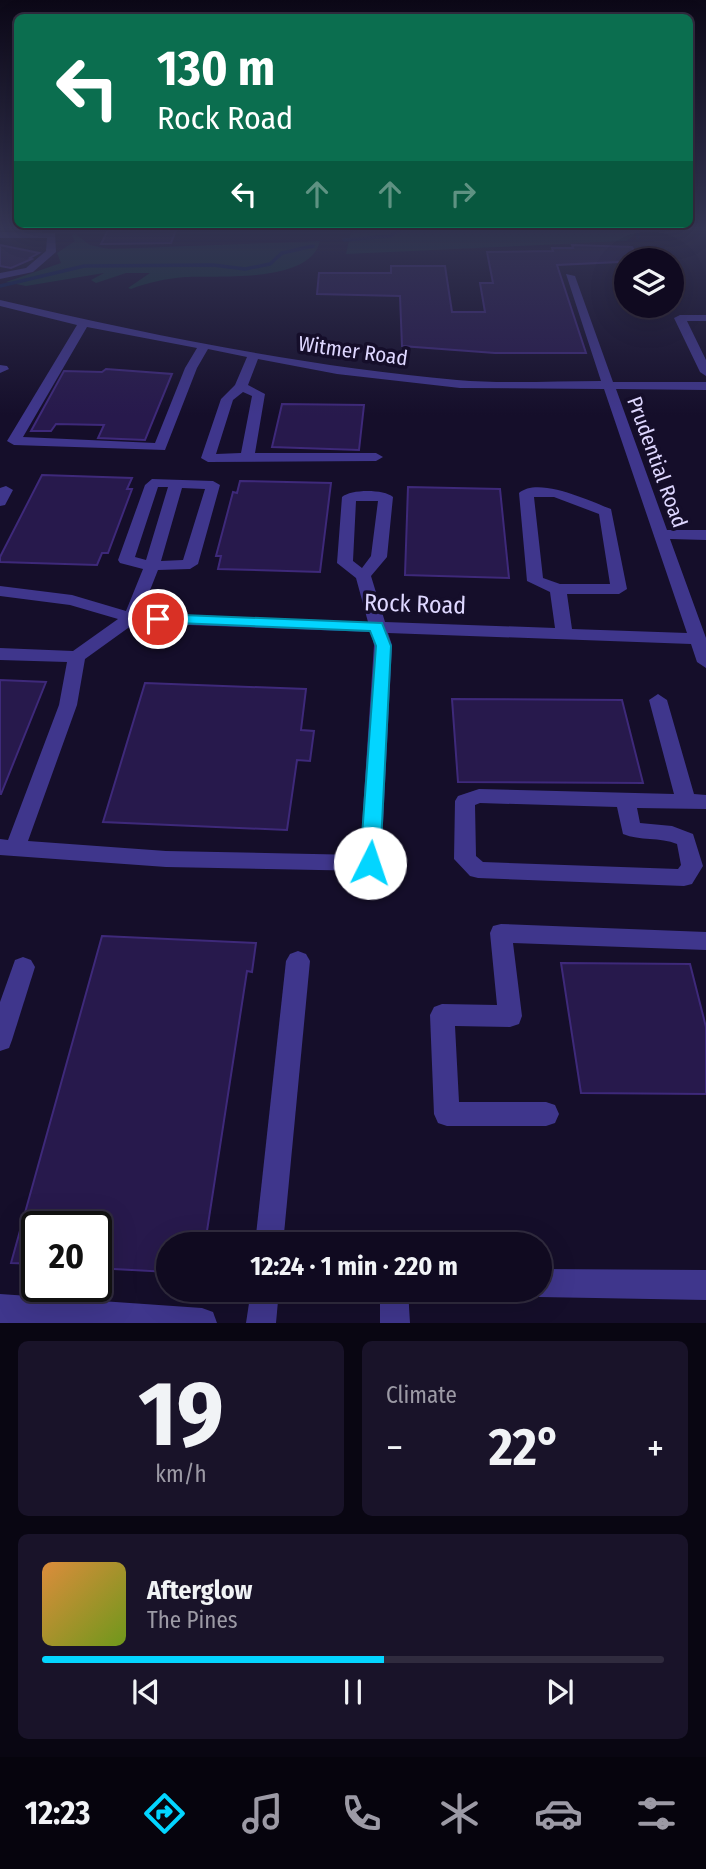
<!DOCTYPE html>
<html lang="en">
<head>
<meta charset="utf-8">
<style>
	:root { --surface:#100a20; --page:#191329; --text:#f1f3f6; --muted:#9c9aa5; --line:#302b3e; --accent:#03d5ff }
	body { margin:0; font-family:"Fira Sans Condensed",sans-serif; background:var(--page); color:var(--text); height:100vh; display:flex; flex-direction:column; font-size:26px; white-space:nowrap }
	* { box-sizing:border-box; margin:0 }
	p { font-size:23px; color:var(--muted) }
	.icon { flex:none; width:38px; height:38px; fill:none; stroke:currentColor; stroke-width:2; stroke-linecap:round; stroke-linejoin:round }
	.map { position:relative; height:1323px; overflow:hidden }
	.side { display:flex; flex-direction:column; gap:18px; padding:18px; background:#090612; flex:1 }
	.side>* { flex:none }
	.banner { position:absolute; left:14px; top:14px; width:679px; height:214px; border-radius:10px; box-shadow:0 7px 28px #0002,0 0 0 2px var(--line); background:#0b6e4f; color:#fff; overflow:hidden }
	.tools { position:absolute; left:614px; top:248px; display:grid; gap:14px }
	.tools a { display:grid; place-items:center; width:70px; height:70px; border-radius:50%; background:var(--surface); box-shadow:0 7px 28px #0002,0 0 0 2px var(--line); font-size:35px }
	.speed { position:absolute; left:21px; top:1211px; display:flex; gap:14px; font-size:35px; font-weight:700; text-align:center }
	.speed>* { display:grid; place-content:center; width:91px; height:91px; border-radius:50%; background:var(--surface); box-shadow:0 7px 28px #0002,0 0 0 2px var(--line); line-height:1 }
	.speed .limit { border:4px solid #111; border-radius:10px; background:#fff; color:#111 }
	.pin { position:absolute; display:grid; place-items:center; width:60px; height:60px; color:#fff; margin:-30px; border:4px solid #fff; border-radius:50%; box-shadow:0 2px 7px #0007 }
	.me { position:absolute; width:77px; margin:-38px; rotate:4deg; stroke-linejoin:round; filter:drop-shadow(0 0 5px #0008) }
	.turn { display:flex; align-items:center; gap:24px; height:147px; padding:0 28px; font-size:32px }
	.turn .icon { width:91px; height:91px; stroke-width:2.5 }
	.turn b { display:block; font-size:49px; line-height:60px }
	.lanes { display:flex; align-items:center; height:66px; padding:0 28px; background:#0003; justify-content:center; gap:35px; direction:ltr }
	.lanes .off { opacity:.35 }
	.big { font-size:52px; font-weight:700; line-height:1.1 }
	.side .tile { flex:1; display:flex; flex-direction:column; justify-content:center; gap:10px; min-width:0; padding:0 24px; border-radius:10px; background:var(--page) }
	.side .dial { align-items:center; gap:0 }
	.dial b { font-size:91px; line-height:1 }
	.song { display:flex; align-items:center; gap:21px }
	.cover { width:84px; height:84px; border-radius:10px; background:linear-gradient(135deg,hsl(30 70% 55%),hsl(80 70% 35%)) }
	.played { height:7px; border-radius:4px; background:linear-gradient(90deg,var(--accent) 55%,var(--line) 55%) }
	.keys { display:flex; justify-content:space-around; direction:ltr }
	.heat { display:flex; justify-content:space-between; align-items:center; font-size:38px; direction:ltr }
	.side .tiles { flex:1; display:grid; gap:18px; grid-template-columns:1fr 1fr }
	.tile:last-child { grid-column:span 2 }
	.trip { position:absolute; left:156px; top:1232px; width:396px; height:70px; border-radius:35px; background:var(--surface); box-shadow:0 7px 28px #0002,0 0 0 2px var(--line); font-weight:700; line-height:70px; text-align:center }
	.tab-bar { display:flex; height:112px; justify-content:space-around; align-items:center; background:#06040d; color:var(--muted) }
	.tab-bar .icon { width:49px; height:49px }
	.tab-bar .selected { color:var(--accent) }
	.tab-bar b { font-size:32px; color:var(--text) }
	.map>svg:first-child { display:block }
	.green { fill:#113334 }
	.lines { fill:none; stroke-linecap:round; stroke-linejoin:round }
	.stream { stroke:#061b4b; stroke-width:3.5 }
	.building { fill:#27194c; stroke:#3e297a; stroke-width:2 }
	.minor { fill:#3f368c; fill-rule:evenodd }
	.route { fill:#03d5ff; stroke:#028aa6; stroke-width:2 }
	.labels { text-anchor:middle; dominant-baseline:central; stroke-width:7; stroke-linejoin:round; paint-order:stroke }
	.far-street-label { font-size:21px; fill:#ded7ff; stroke:#150e2a }
	.street-label { font-size:24px; fill:#ded7ff; stroke:#150e2a }
</style>
</head>
<body>
<div class="map">
<svg width="706" height="1323" viewBox="0 0 706 1323">
	<rect width="100%" height="100%" fill="#150e2a"/>
	<!-- green -->
	<g class="green">
		<polygon points="357,230 640,230 626,241 346,254 351,232"/>
		<path d="M 74,233 L 90,245 L 109,249 L 320,241 C 310,284 219,275 185,277 C 165,279 149,282 131,289 L 128,288 L 150,273 L 126,273 L 96,283 L 91,280 L 104,273 L 26,286 L 6,282 L 61,263 L 57,253 L 75,241 L 72,236 Z"/>
	</g>
	<g class="lines">
		<!-- stream -->
		<g class="stream">
			<polyline points="637,230 638,237"/>
			<polyline points="344,240 390,236 400,230"/>
			<polyline points="0,286 84,266 213,265 245,269 270,264 282,253 313,246"/>
		</g>
	</g>
	<!-- building -->
	<g class="building">
		<polygon points="108,230 176,230 171,243 101,244"/>
		<polygon points="0,245 39,253 30,258 32,259 11,268 0,266"/>
		<polygon points="572,245 632,247 639,261 557,265 586,353 495,353 402,346 400,296 317,294 319,273 391,273 391,266 445,266 452,312 485,312 480,283 493,283 487,252 553,251 552,248 573,248"/>
		<polygon points="106,369 172,374 145,440 98,438 104,425 56,424 51,431 31,431 64,371 102,372"/>
		<polygon points="282,404 364,405 359,450 272,447"/>
		<polygon points="42,475 132,478 127,489 132,489 108,553 102,553 97,565 0,562 0,557"/>
		<polygon points="240,481 331,483 320,572 218,569 221,556 216,556 233,492 237,493"/>
		<polygon points="408,487 500,489 509,578 405,575"/>
		<polygon points="0,680 46,682 1,794 0,794"/>
		<polygon points="145,683 306,689 301,730 314,731 310,761 297,760 287,830 103,822"/>
		<polygon points="452,699 622,700 643,783 458,782"/>
		<polygon points="102,936 256,943 252,972 247,971 205,1244 168,1244 168,1272 96,1268 96,1227 37,1227 37,1264 11,1263"/>
		<polygon points="561,963 690,964 706,1027 706,1094 581,1093"/>
	</g>
	<g class="lines">
		<!-- minor -->
		<g class="minor">
			<polygon points="0,232 55,233 56,252 33,272 0,279 0,273 26,268 46,251 47,238 0,238"/>
			<path d="M 566,274 L 575,276 L 613,382 L 706,382 L 706,390 L 616,389 L 667,530 L 706,530 L 706,540 L 670,539 L 706,638 L 706,668 L 697,662 L 691,644 L 388,633 L 392,645 L 381,863 L 378,869 L 370,871 L 166,867 L 0,855 L 0,839 L 8,840 L 59,705 L 67,662 L 0,660 L 0,648 L 73,651 L 118,619 L 70,605 L 0,596 L 0,586 L 72,595 L 126,611 L 143,569 L 120,563 L 118,560 L 145,485 L 152,479 L 213,481 L 220,485 L 198,564 L 190,569 L 158,570 L 141,613 L 368,622 L 356,578 L 337,563 L 342,497 C 351,489 384,489 393,497 L 387,557 L 371,576 L 385,622 L 555,628 L 550,592 L 527,581 L 519,493 C 538,476 590,501 611,509 L 627,589 L 619,594 L 567,594 L 572,629 L 687,633 L 604,389 L 460,388 L 337,374 L 258,359 L 248,385 L 265,394 L 255,453 L 376,453 L 383,457 L 376,461 L 208,462 L 201,458 L 221,399 L 235,385 L 247,357 L 208,349 L 197,368 L 165,450 L 14,445 L 7,441 L 77,325 L 0,306 L 0,300 C 150,335 303,366 457,380 C 504,384 553,381 601,381 ZM 87,327 L 197,348 L 185,368 L 155,443 L 23,437 ZM 243,392 L 252,396 L 241,453 L 216,454 L 233,400 ZM 158,487 L 168,487 L 146,560 L 135,557 ZM 182,488 L 205,489 L 183,560 L 161,561 ZM 534,497 L 554,497 L 599,514 L 610,584 L 560,584 L 543,578 ZM 356,501 L 378,501 L 371,556 L 362,568 L 353,561 ZM 135,623 L 371,632 L 374,645 L 360,855 L 166,851 L 28,841 L 77,705 L 85,659 Z"/>
			<polygon points="680,315 706,315 706,321 687,321 706,360 706,376 700,372 674,318"/>
			<polygon points="0,365 7,366 9,369 0,373"/>
			<polygon points="6,486 13,490 5,505 0,506 0,488"/>
			<path d="M 658,694 L 667,700 L 694,794 L 706,795 L 706,809 L 637,808 L 640,823 L 672,826 L 693,834 L 703,866 L 692,884 L 684,886 L 478,878 L 470,876 L 454,859 L 455,801 L 458,796 L 479,789 L 674,794 L 649,700 ZM 480,803 L 617,807 L 623,834 C 640,841 660,837 677,844 L 681,865 L 678,869 L 483,862 L 476,856 L 475,805 Z"/>
			<polygon points="501,924 706,932 706,950 513,943 522,1016 519,1024 510,1027 455,1026 459,1102 546,1102 555,1105 559,1114 555,1123 546,1126 447,1126 438,1123 434,1114 430,1015 434,1007 442,1004 497,1005 490,933 493,926"/>
			<polygon points="298,951 306,954 310,961 283,1244 255,1244 286,961 290,954"/>
			<polygon points="23,957 31,960 35,967 12,1040 9,1048 0,1051 0,1002 15,960"/>
			<polygon points="539,1269 706,1270 706,1300 539,1297 527,1290 539,1290"/>
			<polygon points="251,1290 279,1290 276,1323 246,1323"/>
			<polygon points="380,1290 408,1290 410,1323 380,1323"/>
			<polygon points="0,1294 202,1308 213,1312 217,1323 0,1323"/>
		</g>
	</g>
	<!-- sky -->
	<linearGradient id="sky" x2="0" y2="1"><stop stop-color="#0c0817"/><stop offset="0.55" stop-color="#353655"/><stop offset="1" stop-color="#353655" stop-opacity="0"/></linearGradient>
	<rect width="706" height="415" fill="url(#sky)"/>
	<!-- route -->
	<polygon class="route" points="158,614 382,623 391,646 380,863 377,868 363,868 360,863 376,646 370,631 153,622 151,619"/>
	<g class="labels">
		<!-- far-street labels -->
		<g class="far-street-label">
			<text transform="translate(353 351) rotate(8)">Witmer Road</text>
			<text transform="translate(657 462) rotate(70)">Prudential Road</text>
		</g>
		<!-- street labels -->
		<g class="street-label">
			<text transform="translate(415 604) rotate(2)">Rock Road</text>
		</g>
	</g>
</svg>
<div class="tools">
<a><svg class="icon" aria-label="layers" viewBox="0 0 24 24"><path d="M12 4l9 5-9 5-9-5zM3 14l9 5 9-5"/></svg></a>
</div>
<div class="speed"><div class="limit">20</div></div>
<div class="pin" style="left:158px;top:619px;background:#d93025"><svg class="icon" aria-label="arrive" viewBox="0 0 24 24"><path d="M6 21V4h12l-3 4 3 4H6"/></svg></div>
<svg class="me" style="left:370px;top:863px" viewBox="-20 -20 40 40"><circle r="19" fill="#fff"/><path d="M0-13L10 11 0 6-10 11z" fill="#03d5ff"/></svg>
<div class="trip">12:24 · 1 min · 220 m</div>
<div class="banner">
<div class="turn"><svg class="icon" aria-label="left" viewBox="0 0 24 24"><path d="M17 20v-9H6M10 6l-5 5 5 5"/></svg><div><b>130 m</b>Rock Road</div></div>
<div class="lanes"><svg class="icon" aria-label="left" viewBox="0 0 24 24"><path d="M17 20v-9H6M10 6l-5 5 5 5"/></svg><svg class="icon off" aria-label="ahead" viewBox="0 0 24 24"><path d="M12 20V5M6 11l6-6 6 6"/></svg><svg class="icon off" aria-label="ahead" viewBox="0 0 24 24"><path d="M12 20V5M6 11l6-6 6 6"/></svg><svg class="icon off" aria-label="right" viewBox="0 0 24 24"><path d="M7 20v-9h11M14 6l5 5-5 5"/></svg></div>
</div>
</div>
<section class="side">
<div class="tiles">
<div class="tile dial"><b>19</b><p>km/h</p></div>
<div class="tile"><p>Climate</p>
<div class="heat"><a>−</a><b class="big">22°</b><a>+</a></div>
</div>
<div class="tile">
<div class="song"><i class="cover"></i><div><b>Afterglow</b><p>The Pines</p></div></div>
<div class="played"></div>
<div class="keys"><svg class="icon" aria-label="previous" viewBox="0 0 24 24"><path d="M18 5L8 12l10 7zM5 5v14"/></svg><svg class="icon" aria-label="pause" viewBox="0 0 24 24"><path d="M8 5v14M16 5v14"/></svg><svg class="icon" aria-label="next" viewBox="0 0 24 24"><path d="M6 5l10 7-10 7zM19 5v14"/></svg></div>
</div>
</div>
</section>
<nav class="tab-bar">
<b>12:23</b>
<svg class="icon selected" aria-label="directions" viewBox="0 0 24 24"><path d="M12 3l9 9-9 9-9-9zM9 14v-3h6M13 9l2 2-2 2"/></svg>
<svg class="icon" aria-label="music" viewBox="0 0 24 24"><path d="M9 18V5l10-2v13"/><circle cx="6" cy="18" r="3"/><circle cx="16" cy="16" r="3"/></svg>
<svg class="icon" aria-label="phone" viewBox="0 0 24 24"><path d="M5 4h4l2 5-3 2q2 4 5 5l2-3 5 2v4C11 20 4 13 5 4z"/></svg>
<svg class="icon" aria-label="climate" viewBox="0 0 24 24"><path d="M12 3v18M4 7l16 10M4 17L20 7"/></svg>
<svg class="icon" aria-label="car" viewBox="0 0 24 24"><path d="M5 17H2v-5l4-1 3-4h7l3 4 3 1v5h-3M9 17h6M6 11h13"/><circle cx="7" cy="17" r="2"/><circle cx="17" cy="17" r="2"/></svg>
<svg class="icon" aria-label="filters" viewBox="0 0 24 24"><path d="M4 7h16M4 17h16"/><circle cx="9" cy="7" r="2"/><circle cx="15" cy="17" r="2"/></svg>
</nav>
</body>
</html>
